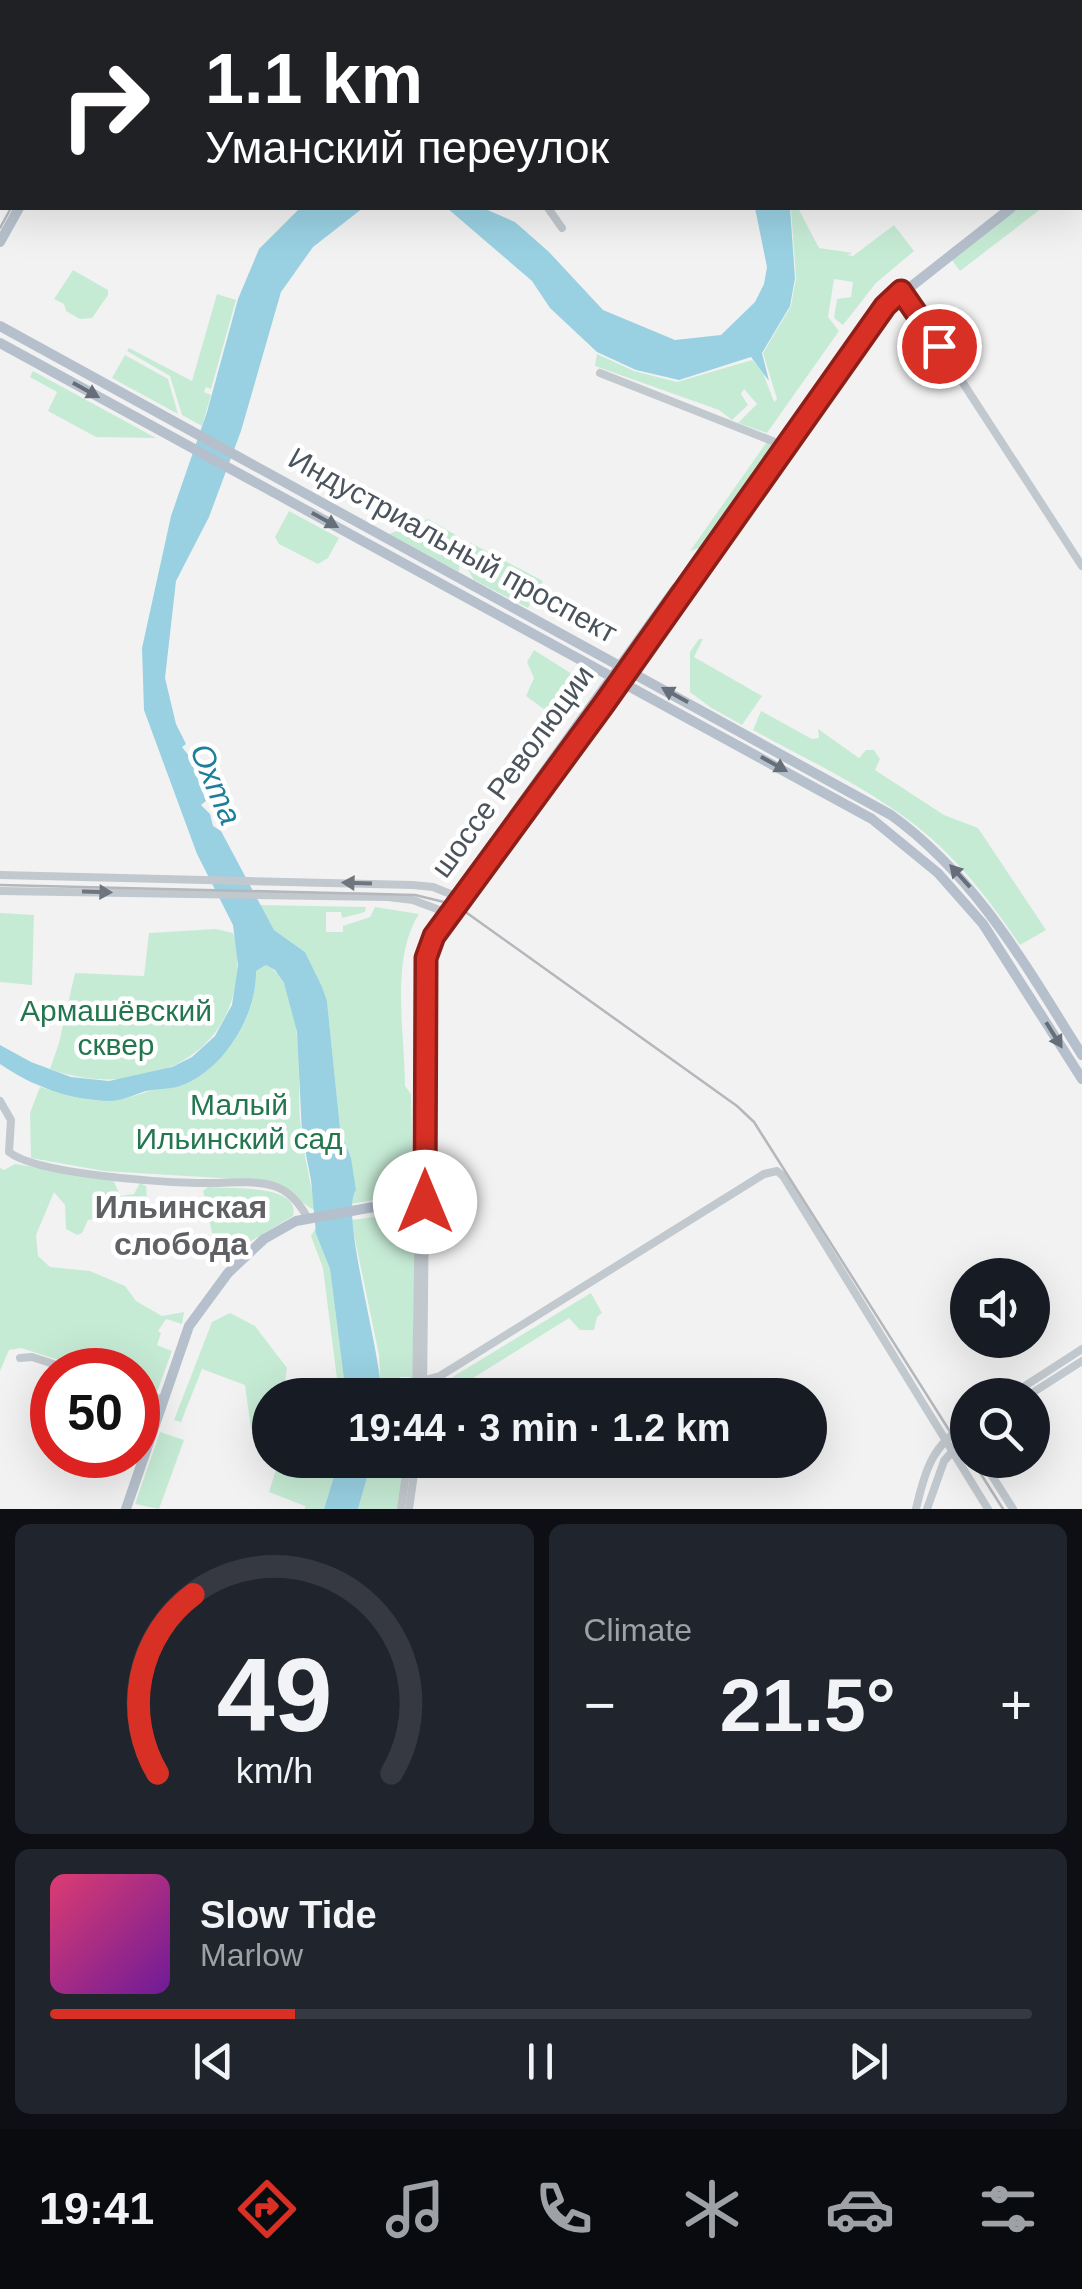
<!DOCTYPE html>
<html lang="en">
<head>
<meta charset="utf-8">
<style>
	:root { --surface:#171b24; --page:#20242c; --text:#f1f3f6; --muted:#9ea1a6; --line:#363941; --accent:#d93025 }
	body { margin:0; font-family:Arial,sans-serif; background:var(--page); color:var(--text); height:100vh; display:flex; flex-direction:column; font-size:38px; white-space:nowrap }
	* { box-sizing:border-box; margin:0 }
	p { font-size:32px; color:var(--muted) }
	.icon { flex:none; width:55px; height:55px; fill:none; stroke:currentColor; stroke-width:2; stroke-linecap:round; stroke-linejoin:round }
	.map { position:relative; height:1509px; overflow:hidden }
	.side { display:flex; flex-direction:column; gap:15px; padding:15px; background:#0d0f14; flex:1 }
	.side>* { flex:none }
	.top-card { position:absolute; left:0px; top:0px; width:1082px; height:210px; box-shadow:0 10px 40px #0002; background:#202124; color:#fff; overflow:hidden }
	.buttons { position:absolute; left:950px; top:1258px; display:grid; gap:20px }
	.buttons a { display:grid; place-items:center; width:100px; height:100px; border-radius:50%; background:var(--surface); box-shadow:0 10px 40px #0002; font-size:50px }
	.speed { position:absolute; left:30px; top:1348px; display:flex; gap:20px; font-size:50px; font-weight:700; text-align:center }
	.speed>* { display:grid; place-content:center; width:130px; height:130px; border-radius:50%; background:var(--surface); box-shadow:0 10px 40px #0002; line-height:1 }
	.speed .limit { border:15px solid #d22; background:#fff; color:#111 }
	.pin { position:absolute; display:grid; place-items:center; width:85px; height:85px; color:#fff; margin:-42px; border:5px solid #fff; border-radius:50%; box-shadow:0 2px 10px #0007 }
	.me { position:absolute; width:110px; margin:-55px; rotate:0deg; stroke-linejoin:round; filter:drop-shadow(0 0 8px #0008) }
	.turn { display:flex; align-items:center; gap:35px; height:210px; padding:0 40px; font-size:45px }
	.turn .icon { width:130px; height:130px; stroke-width:2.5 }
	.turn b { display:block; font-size:70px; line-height:85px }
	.big { font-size:75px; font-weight:600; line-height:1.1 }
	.side .tile { flex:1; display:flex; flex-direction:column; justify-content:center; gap:15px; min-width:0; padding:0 35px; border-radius:15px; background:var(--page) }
	.side .dial { align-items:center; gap:0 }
	.dial svg { height:260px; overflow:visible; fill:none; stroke:var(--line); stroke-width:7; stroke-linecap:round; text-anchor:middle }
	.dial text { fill:var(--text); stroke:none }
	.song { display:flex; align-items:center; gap:30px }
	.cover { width:120px; height:120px; border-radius:15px; background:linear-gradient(135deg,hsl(340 70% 55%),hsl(280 70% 35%)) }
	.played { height:10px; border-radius:5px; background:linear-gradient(90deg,var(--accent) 25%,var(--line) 25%) }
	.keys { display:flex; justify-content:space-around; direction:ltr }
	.heat { display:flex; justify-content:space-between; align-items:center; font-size:55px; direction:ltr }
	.side .tiles { flex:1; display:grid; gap:15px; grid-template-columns:1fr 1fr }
	.tile:last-child { grid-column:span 2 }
	.trip { position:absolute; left:252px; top:1378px; width:575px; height:100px; border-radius:50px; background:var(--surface); box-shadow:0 10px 40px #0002; font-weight:600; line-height:100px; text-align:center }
	.dock { display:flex; height:160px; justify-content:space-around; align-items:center; background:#090b0e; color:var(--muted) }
	.dock .icon { width:70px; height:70px }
	.dock .on { color:var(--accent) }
	.dock b { font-size:45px; color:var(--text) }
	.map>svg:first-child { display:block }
	.green { fill:#c6ebd5 }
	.water { fill:#99d1e2 }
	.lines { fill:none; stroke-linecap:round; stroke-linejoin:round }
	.minor { stroke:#c1c8ce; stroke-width:8 }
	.major { stroke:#b5c0cc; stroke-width:10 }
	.tram { stroke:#b4b7bb; stroke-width:2.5 }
	.oneway { fill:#666f79 }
	.oneway2 { fill:#6e777f }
	.route-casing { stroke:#8d1f18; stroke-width:25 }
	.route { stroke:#d93025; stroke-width:18 }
	.labels { text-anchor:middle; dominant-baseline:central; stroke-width:9; stroke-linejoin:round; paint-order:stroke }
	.street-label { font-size:30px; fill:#4b545d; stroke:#fff }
	.park-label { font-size:30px; fill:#24764f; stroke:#fff }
	.water-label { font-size:32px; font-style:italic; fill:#1e7f9c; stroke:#fff }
	.neighbourhood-label { font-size:32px; font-weight:bold; fill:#5f6165; stroke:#fff }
</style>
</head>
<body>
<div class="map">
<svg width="1082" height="1509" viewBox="0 0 1082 1509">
	<rect width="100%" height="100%" fill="#f3f2f2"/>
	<!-- green -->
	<g class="green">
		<polygon points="791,208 798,208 819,248 853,253 847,255 853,256 894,225 914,251 876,283 843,325 834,318 837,299 851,297 853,282 834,279 828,317 839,331 767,433 738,423 757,404 744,389 741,394 748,405 732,420 719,410 595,366 597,354 634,371 677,382 752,360 762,370 774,402 777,399 763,353 791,306 796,278"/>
		<polygon points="1018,208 1042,208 960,271 952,260"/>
		<polygon points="73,270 108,290 108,295 92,318 80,319 66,311 64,304 54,299"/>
		<polygon points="217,294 236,300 211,389 206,387 204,392 211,395 202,426 182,415 170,376 127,351 129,348 192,381"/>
		<polygon points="125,355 168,379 178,414 112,378"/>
		<polygon points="33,371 156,438 96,437 48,411 57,392 30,377"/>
		<polygon points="769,439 772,445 770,451 702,547 690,551"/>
		<polygon points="289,511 339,538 328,558 318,564 279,544 275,537"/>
		<polygon points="428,519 461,538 459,572 389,534"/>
		<polygon points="469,542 543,581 528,608 474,580 467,568"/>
		<polygon points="699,639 703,639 694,657 762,696 742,725 710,707 690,692 690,652"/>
		<polygon points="534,650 583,681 583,689 560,721 526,696 534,678 527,662"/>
		<path d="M 761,711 L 812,739 L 819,738 L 818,729 L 859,758 L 866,750 L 874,750 L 880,759 L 875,770 L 944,815 L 978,828 L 1046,930 L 1020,945 C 988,898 954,853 907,819 C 860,784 804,758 753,730 Z"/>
		<path d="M 259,905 L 366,907 L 365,912 L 342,918 L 341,912 L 326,912 L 326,932 L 343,932 L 343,926 L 370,917 L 375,907 L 419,914 C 390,959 405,1034 405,1086 L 411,1094 L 413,1185 L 407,1194 L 351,1204 L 351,1158 L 340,1128 L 327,1001 L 305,952 L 274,930 Z"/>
		<polygon points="0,913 34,915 32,985 0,982"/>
		<path d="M 216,929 L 233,933 C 239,948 238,962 236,979 C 226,1069 125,1097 50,1069 L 59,1043 L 75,973 L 144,976 L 149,933 Z"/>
		<path d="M 266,965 C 306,984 297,1081 300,1118 C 302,1149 311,1180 315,1210 C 300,1204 288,1186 269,1181 L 104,1171 L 31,1158 L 30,1113 L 40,1087 C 63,1094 92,1104 116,1100 C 144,1096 207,1071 227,1050 C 244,1031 257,997 256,971 Z"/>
		<polygon points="15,1164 113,1179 120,1196 134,1194 140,1183 146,1186 147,1198 122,1207 117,1215 88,1220 82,1233 77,1235 66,1229 65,1205 54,1192 36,1235 38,1256 50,1267 90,1271 125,1286 136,1301 162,1316 184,1312 182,1324 166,1319 158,1331 161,1333 157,1345 172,1351 157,1392 138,1385 138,1370 90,1370 21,1348 9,1350 0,1371 0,1168 4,1170"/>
		<path d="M 208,1187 C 229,1189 302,1184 293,1216 L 226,1256 L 221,1251 L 218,1235 L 212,1233 L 203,1191 Z"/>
		<polygon points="407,1213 416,1215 412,1395 409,1395 410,1377 400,1377 398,1395 381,1395 379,1355 351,1220"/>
		<polygon points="317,1226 316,1234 330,1269 346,1395 339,1395 323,1268 311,1236"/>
		<polygon points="591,1293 602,1313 597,1317 594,1330 580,1330 569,1318 446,1395 428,1395 436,1387"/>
		<polygon points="230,1313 255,1326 287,1368 283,1395 270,1395 270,1436 251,1429 245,1385 202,1369 181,1422 174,1420 212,1322"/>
		<polygon points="160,1432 184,1440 159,1509 135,1504"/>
		<polygon points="279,1460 339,1460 324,1509 305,1509 305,1506 269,1492"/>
		<polygon points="372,1460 405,1460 398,1509 358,1509"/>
	</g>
	<!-- water -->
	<g class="water">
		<path d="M 300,208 L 363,208 L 313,247 L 281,292 L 241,431 L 209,517 L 176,581 L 165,678 L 176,724 L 186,744 L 182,747 L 189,756 L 206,801 L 201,805 L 210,814 L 213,826 L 221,831 L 274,930 L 305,952 L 322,987 L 327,1001 L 340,1128 L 351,1158 L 356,1190 C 339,1212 382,1354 381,1395 L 346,1395 L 330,1269 L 316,1234 L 311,1180 L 302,1134 L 297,1032 L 284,983 L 275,970 L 266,965 L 256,971 C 257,1017 222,1073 177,1087 C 167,1089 156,1089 146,1091 C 134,1095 121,1101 109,1101 C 69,1100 32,1086 0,1064 L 0,1045 L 31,1062 L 71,1077 L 109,1081 L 172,1067 L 192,1057 L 215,1036 L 232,1005 L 238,965 L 233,925 L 197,854 L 144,710 L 142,648 L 171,516 L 207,412 L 238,299 L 259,249 Z"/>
		<polygon points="447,208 483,208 515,222 549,252 603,310 675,340 721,335 755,302 764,284 767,267 755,208 790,208 795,278 790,306 762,353 769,381 751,357 679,380 636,370 597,352 550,308 532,281"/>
		<polygon points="339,1460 372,1460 358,1509 324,1509"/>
	</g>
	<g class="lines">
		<!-- minor -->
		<g class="minor">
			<polyline points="414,0 416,2"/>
			<polyline points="970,0 977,2"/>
			<polyline points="1034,0 1035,2"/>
			<polyline points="548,208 562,228"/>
			<polyline points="897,287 926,326 1082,566"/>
			<polyline points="600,373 785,446"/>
			<polyline points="0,875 413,885 433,887 453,895"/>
			<polyline points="0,891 388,897 413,900 442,911"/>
			<path d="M 0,1101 L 11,1120 L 9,1152 C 36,1174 158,1182 197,1183 C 222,1184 251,1179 274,1186 C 289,1191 300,1204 307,1217"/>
			<polyline points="20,1358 32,1357 72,1370"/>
			<polyline points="417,1382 440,1376 764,1174 777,1171 783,1176 988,1509"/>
			<polyline points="138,1392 164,1400"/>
			<polyline points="416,1395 419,1205"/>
			<polyline points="423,1395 425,1202"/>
			<polyline points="1011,1395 1082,1349"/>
			<polyline points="1029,1395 1082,1361"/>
			<polyline points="982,1460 1013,1509"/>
			<polyline points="401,1509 408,1460"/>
			<polyline points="409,1509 416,1460"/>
			<path d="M 916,1509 C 925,1470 932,1445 968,1423"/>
			<polyline points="927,1509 944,1461 968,1434"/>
		</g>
		<!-- major -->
		<g class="major">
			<polyline points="109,2 110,0"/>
			<polyline points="131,2 132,0"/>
			<polyline points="1080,146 1082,145"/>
			<polyline points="1080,155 1082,154"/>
			<polyline points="0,202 2,198"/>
			<polyline points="0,242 19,208"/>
			<path d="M 0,326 L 891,815 C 977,877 1027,968 1082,1055"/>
			<polyline points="0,343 872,819 938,873 983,924 1082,1079"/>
			<polyline points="429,932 676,588"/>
			<polyline points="425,1202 425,958 434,936 604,704 885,307 1011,208"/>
			<polyline points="126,1509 189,1326 228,1273 264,1239 296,1221 418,1199 425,1202"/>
		</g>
		<!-- tram -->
		<g class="tram">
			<polyline points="118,2 120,0"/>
			<polyline points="0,228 11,208"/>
			<polyline points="0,885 415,895 448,903 467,913 737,1106 754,1122 968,1460"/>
			<polyline points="972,1460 1003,1509"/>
		</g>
	</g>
	<!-- one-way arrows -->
	<defs><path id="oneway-solid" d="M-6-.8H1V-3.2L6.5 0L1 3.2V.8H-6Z" transform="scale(2.5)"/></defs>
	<g class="oneway">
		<use href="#oneway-solid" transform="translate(86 390) rotate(29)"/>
		<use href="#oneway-solid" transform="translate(325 520) rotate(29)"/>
		<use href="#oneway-solid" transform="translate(675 695) rotate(-151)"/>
		<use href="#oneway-solid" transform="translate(774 764) rotate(29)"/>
		<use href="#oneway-solid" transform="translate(960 876) rotate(-132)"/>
		<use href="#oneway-solid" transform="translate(1054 1035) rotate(58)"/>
	</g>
	<g class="oneway2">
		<use href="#oneway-solid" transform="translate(357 883) rotate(-178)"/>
		<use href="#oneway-solid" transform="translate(97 892) rotate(2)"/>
	</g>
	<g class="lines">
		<defs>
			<polyline id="route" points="425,1202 426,958 434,936 604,704 885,306 901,291 939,346"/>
		</defs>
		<!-- route casing -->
		<use href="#route" class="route-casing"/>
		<!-- route -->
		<use href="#route" class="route"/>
	</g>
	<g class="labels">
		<!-- street labels -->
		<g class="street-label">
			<text transform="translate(453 545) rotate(29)">Индустриальный проспект</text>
			<text transform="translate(512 771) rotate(-54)">шоссе Революции</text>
		</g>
		<!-- park labels -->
		<g class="park-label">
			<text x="116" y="1010">Армашёвский<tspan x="116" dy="34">сквер</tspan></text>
			<text x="239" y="1104">Малый<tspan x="239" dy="34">Ильинский сад</tspan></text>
		</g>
		<!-- water labels -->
		<g class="water-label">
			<text transform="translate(216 784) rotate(67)">Охта</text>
		</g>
		<!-- neighbourhood labels -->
		<g class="neighbourhood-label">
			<text x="181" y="1207">Ильинская<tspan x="181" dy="37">слобода</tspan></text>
		</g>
	</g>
</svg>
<div class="buttons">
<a><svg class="icon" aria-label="sound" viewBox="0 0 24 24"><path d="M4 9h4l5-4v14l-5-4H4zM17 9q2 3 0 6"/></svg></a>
<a><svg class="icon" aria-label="search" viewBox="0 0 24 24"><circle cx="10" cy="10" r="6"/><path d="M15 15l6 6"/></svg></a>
</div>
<div class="speed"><div class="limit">50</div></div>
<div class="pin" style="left:939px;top:346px;background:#d93025"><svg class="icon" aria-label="arrive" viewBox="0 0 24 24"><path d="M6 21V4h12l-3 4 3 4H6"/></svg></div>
<svg class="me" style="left:425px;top:1202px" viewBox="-20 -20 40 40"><circle r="19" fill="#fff"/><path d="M0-13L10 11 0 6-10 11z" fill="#d93025"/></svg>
<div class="trip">19:44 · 3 min · 1.2 km</div>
<div class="top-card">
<div class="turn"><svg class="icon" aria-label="right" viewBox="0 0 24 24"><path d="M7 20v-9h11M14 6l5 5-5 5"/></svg><div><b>1.1 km</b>Уманский переулок</div></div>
</div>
</div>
<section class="side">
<div class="tiles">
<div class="tile dial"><svg viewBox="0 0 100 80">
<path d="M14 69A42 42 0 1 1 86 69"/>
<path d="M14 69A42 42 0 0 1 25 14" stroke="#d93025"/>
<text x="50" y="56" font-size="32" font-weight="700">49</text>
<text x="50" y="72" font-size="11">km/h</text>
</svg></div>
<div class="tile"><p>Climate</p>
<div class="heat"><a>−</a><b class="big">21.5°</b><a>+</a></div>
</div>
<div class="tile">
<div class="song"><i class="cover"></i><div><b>Slow Tide</b><p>Marlow</p></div></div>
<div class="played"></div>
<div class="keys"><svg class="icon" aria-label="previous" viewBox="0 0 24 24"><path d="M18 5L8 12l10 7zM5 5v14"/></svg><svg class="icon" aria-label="pause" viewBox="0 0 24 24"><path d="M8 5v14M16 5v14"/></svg><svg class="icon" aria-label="next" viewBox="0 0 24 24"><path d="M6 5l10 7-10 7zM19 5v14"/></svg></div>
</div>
</div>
</section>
<nav class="dock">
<b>19:41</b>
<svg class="icon on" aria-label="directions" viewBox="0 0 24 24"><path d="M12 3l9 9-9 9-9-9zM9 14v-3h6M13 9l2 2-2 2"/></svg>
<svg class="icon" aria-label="music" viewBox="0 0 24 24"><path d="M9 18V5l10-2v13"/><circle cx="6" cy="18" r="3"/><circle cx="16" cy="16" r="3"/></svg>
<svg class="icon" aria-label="phone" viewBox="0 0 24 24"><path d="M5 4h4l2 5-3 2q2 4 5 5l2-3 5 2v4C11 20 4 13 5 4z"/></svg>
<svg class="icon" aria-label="climate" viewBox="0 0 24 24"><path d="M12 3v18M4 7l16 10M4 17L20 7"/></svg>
<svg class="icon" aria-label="car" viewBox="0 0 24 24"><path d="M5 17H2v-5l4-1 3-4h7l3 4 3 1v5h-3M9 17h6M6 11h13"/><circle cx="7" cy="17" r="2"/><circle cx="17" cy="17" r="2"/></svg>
<svg class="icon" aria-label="filters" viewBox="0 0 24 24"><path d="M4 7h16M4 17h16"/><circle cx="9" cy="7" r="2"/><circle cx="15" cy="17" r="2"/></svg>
</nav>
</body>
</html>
